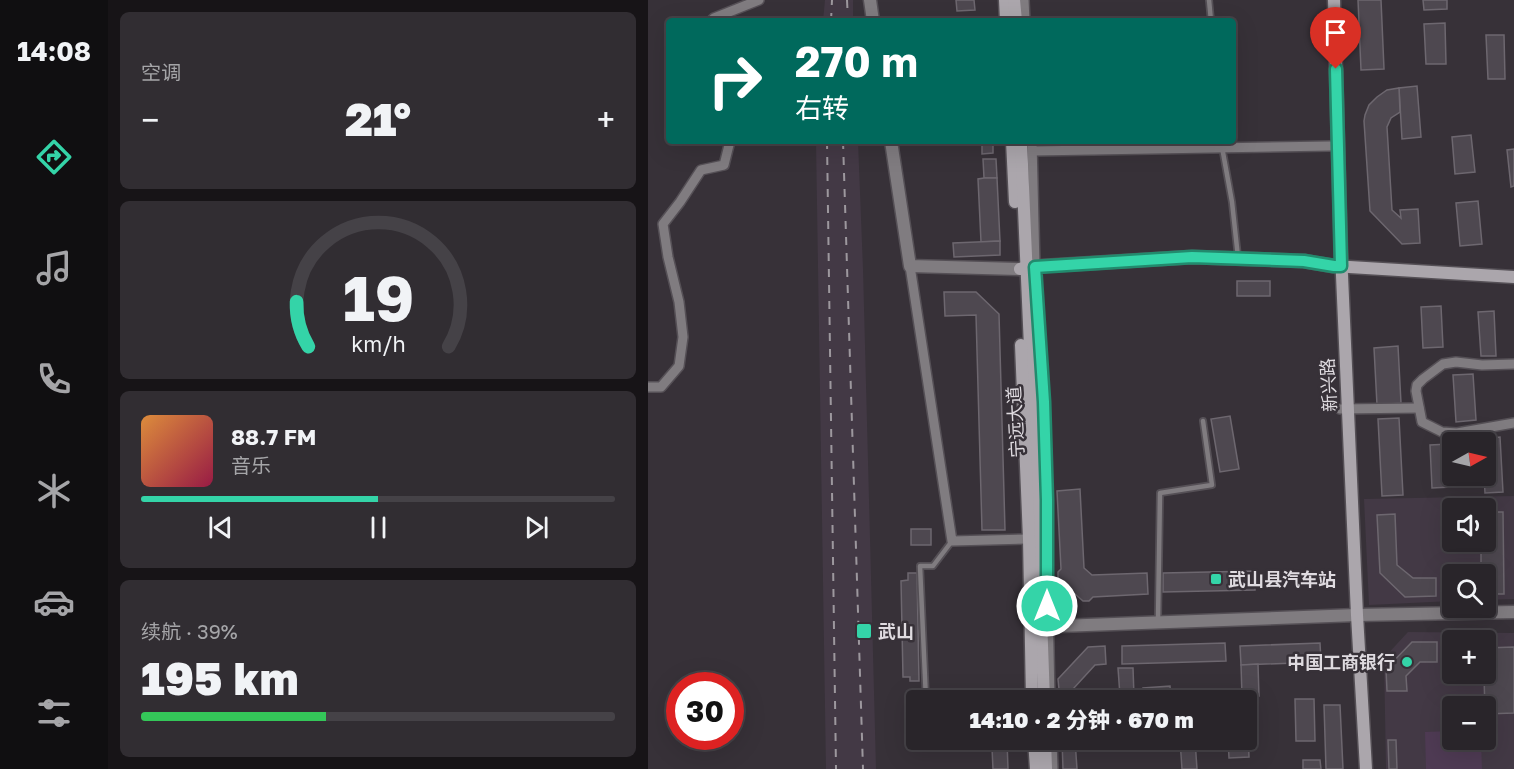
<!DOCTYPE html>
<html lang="zh">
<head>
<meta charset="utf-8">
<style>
	:root { --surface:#29252a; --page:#312d32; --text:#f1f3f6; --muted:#a5a5a8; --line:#454247; --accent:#34d4a8 }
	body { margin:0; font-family:"Golos Text","Noto Sans SC",sans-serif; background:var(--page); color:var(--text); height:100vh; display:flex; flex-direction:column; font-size:22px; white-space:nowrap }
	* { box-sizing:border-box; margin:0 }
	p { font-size:20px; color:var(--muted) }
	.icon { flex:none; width:33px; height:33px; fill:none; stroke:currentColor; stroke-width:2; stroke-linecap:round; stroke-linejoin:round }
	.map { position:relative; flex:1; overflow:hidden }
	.side { display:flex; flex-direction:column; gap:12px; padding:12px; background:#171417; width:540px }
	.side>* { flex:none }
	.top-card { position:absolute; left:18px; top:18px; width:570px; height:126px; border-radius:6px; box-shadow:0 6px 24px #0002,0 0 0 2px var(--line); background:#00695c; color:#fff; overflow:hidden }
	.needle { width:39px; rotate:82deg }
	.tools { position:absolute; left:794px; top:432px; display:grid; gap:12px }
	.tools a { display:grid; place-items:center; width:54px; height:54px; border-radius:6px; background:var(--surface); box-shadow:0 6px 24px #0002,0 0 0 2px var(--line); font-size:30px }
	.speed { position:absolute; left:18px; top:672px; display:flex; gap:12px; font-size:30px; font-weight:700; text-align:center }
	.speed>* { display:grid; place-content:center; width:78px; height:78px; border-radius:50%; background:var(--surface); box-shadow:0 6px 24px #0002,0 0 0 2px var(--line); line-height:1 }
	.speed .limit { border:9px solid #d22; background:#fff; color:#111 }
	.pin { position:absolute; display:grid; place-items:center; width:51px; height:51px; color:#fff; margin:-62px -26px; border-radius:50% 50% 50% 0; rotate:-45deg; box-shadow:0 0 6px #0007 }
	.pin .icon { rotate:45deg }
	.me { position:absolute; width:66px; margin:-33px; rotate:0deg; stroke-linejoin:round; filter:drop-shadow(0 0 4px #0008) }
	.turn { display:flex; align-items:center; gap:21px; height:126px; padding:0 30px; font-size:27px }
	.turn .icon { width:78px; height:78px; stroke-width:2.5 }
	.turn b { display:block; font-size:42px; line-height:51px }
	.big { font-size:45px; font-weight:800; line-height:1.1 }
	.side .tile { flex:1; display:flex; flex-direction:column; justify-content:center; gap:9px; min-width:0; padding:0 21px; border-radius:9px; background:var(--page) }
	.side .dial { align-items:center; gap:0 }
	.dial svg { height:156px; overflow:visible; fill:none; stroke:var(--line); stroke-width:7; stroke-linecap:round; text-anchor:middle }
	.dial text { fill:var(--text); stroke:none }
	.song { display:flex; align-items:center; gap:18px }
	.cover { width:72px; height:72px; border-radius:9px; background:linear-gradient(135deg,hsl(30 70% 55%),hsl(340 70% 35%)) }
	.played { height:6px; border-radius:3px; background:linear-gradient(90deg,var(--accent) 50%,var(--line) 50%) }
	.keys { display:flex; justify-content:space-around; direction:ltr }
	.heat { display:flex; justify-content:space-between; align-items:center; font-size:33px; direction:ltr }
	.charge { height:9px; border-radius:4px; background:linear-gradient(90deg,#34c759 39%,var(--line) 0) }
	.trip { position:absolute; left:258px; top:690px; width:351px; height:60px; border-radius:6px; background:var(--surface); box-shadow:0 6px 24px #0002,0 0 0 2px var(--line); font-weight:800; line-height:60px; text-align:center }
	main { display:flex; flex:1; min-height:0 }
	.menu { display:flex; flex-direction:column; width:108px; justify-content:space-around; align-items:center; background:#100f11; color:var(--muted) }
	.menu .icon { width:42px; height:42px }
	.menu .active { color:var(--accent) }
	.menu b { font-size:27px; color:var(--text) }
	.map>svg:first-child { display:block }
	.built { fill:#433945; fill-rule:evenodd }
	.green { fill:#4f3b54 }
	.building { fill:#4e4850; stroke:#6d676f; stroke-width:1.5 }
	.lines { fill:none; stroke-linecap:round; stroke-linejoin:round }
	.service-casing { stroke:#555056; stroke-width:8 }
	.minor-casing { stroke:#555056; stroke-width:12 }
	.tertiary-casing { stroke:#555056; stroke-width:15 }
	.secondary-casing { stroke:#555056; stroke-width:15 }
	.service { stroke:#807c80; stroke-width:4.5 }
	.minor { stroke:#807c80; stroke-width:9 }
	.tertiary { stroke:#807c80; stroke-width:12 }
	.secondary { stroke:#aba6ac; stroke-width:12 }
	.rail { stroke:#9d989e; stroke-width:2; stroke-dasharray:8 8; stroke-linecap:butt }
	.route-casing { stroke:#228a6d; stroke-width:15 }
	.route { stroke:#34d4a8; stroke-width:10 }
	.poi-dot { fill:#34d4a8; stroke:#373138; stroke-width:2 }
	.labels { text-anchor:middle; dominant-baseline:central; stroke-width:5; stroke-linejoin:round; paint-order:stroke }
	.street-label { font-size:18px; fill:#dfdbe0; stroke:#373138 }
	.poi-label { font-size:18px; font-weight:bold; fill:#dfdbe0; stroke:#373138; text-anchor:start }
</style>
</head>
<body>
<main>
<nav class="menu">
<b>14:08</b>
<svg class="icon active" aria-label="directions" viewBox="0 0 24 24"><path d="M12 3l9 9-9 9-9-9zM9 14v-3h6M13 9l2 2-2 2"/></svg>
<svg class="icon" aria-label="music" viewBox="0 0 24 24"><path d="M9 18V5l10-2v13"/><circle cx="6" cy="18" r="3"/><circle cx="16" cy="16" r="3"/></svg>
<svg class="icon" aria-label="phone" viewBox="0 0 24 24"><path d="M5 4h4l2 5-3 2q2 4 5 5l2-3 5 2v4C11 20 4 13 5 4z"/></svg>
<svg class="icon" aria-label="climate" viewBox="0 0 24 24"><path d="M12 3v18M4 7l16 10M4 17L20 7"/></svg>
<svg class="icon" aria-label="car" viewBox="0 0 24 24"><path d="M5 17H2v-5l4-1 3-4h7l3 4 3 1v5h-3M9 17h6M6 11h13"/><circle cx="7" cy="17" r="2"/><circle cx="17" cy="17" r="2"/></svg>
<svg class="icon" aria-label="filters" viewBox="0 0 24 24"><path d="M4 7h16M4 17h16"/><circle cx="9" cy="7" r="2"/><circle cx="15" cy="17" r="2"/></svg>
</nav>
<section class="side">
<div class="tile"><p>空调</p>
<div class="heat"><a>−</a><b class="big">21°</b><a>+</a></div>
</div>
<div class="tile dial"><svg viewBox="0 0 100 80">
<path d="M14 69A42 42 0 1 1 86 69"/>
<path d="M14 69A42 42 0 0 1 8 46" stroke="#34d4a8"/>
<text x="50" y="56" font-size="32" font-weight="700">19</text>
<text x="50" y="72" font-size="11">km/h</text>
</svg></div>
<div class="tile">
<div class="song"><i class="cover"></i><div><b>88.7 FM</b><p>音乐</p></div></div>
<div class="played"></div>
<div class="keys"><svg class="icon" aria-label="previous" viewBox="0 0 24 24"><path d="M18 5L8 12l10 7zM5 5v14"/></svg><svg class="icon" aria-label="pause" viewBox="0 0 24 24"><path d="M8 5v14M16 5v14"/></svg><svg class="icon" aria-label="next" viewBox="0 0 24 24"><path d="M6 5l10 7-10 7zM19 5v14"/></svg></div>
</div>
<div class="tile"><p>续航 · 39%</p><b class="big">195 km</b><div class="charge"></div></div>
</section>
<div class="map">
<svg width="866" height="769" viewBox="0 0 866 769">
	<rect width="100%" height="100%" fill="#373138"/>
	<!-- built -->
	<g class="built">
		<polygon points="177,0 205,0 205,21 175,21"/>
		<polygon points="168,141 210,141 215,269 228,769 178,769"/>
		<path d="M 866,496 L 866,599 L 837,600 L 837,574 L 804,574 L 804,601 L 721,605 L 716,499 ZM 804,508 L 837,508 L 837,542 L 804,542 Z"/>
		<path d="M 760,632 L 866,633 L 866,769 L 738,769 L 736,658 ZM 804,640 L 837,640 L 837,674 L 804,674 ZM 804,706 L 837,706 L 837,740 L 804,740 Z"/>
	</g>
	<!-- green -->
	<polygon class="green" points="804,731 804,740 833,740 834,769 778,769 777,732"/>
	<!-- building -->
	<g class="building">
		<polygon points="308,0 326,0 327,10 309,11"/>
		<polygon points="710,0 733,0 736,69 713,70"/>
		<polygon points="775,0 799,0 799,9 776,10"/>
		<polygon points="797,23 798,64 778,64 776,24"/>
		<polygon points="838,35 856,35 857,79 840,79"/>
		<polygon points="769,86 773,137 754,139 751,88"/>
		<polygon points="751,88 752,112 743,118 739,127 744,210 753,218 752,210 770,209 772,243 754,244 722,211 716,121 717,115 721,105 729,97 739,90"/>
		<polygon points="823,135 827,172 807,174 804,137"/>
		<polygon points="334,141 345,141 345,153 334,154"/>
		<polygon points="866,149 866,186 863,187 859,150"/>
		<polygon points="335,159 348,159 349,178 336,178"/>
		<polygon points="336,178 349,178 352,241 333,242 330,179"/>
		<polygon points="830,201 834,244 812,246 808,203"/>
		<polygon points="352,241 352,255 306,257 305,243"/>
		<rect x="589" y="281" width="33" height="15"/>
		<polygon points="296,292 328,292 351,314 357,530 334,530 328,315 297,316"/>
		<polygon points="793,306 795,347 775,348 773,307"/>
		<polygon points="846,311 848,356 833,356 830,312"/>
		<polygon points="750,346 753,403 729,405 726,348"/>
		<polygon points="825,374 828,420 808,422 805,375"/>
		<polygon points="582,416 591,469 572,472 563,419"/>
		<polygon points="751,418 755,495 734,496 730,419"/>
		<polygon points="852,437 855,492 837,493 836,476 837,476 837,442 834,442 834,439"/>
		<polygon points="801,444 803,487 784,488 782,445"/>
		<polygon points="432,489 436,568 444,575 499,573 500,594 445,597 441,601 435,601 427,594 422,599 414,591 418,586 410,578 410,572 413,569 409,491"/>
		<polygon points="837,512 855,512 856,594 837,594 837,574 833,574 833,542 837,542"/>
		<polygon points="747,514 749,565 765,578 788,578 788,596 757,597 732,573 729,515"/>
		<rect x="263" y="529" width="20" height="16"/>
		<polygon points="607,571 607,590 515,592 515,573"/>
		<polygon points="260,573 269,573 271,681 262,681 262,677 255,677 253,581 260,580"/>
		<polygon points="764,642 789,642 789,662 772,662 758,676 759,691 739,691 738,669"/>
		<polygon points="577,643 578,661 474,664 474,646"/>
		<polygon points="672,643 673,662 593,665 592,646"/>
		<polygon points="457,646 458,664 447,665 425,689 425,700 412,700 410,679 440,647"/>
		<polygon points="866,647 866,713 837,714 836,674 837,648"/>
		<polygon points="610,664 611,696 594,696 593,665"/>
		<polygon points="470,668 485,668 486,696 472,696"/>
		<polygon points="522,686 523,700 496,700 495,688"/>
		<polygon points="647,699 666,699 667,741 648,741"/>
		<polygon points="599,703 601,757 581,758 580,740 598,740"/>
		<polygon points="676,705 692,705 695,769 678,769"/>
		<polygon points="317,740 359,740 360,769 345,769 344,748 318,750"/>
		<polygon points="414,740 427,740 429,769 415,769"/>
		<polygon points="532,740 547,740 549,769 534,769"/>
		<polygon points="740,740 748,740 749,769 741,769"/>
		<polygon points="655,760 672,760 673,769 655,769"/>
	</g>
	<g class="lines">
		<defs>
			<g id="service">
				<polyline points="561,0 563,21"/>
				<polyline points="574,141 574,147 584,202 590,257"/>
				<polyline points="510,620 512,493 564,485 555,421"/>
				<polyline points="278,700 272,566 285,566 304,541"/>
			</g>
			<g id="minor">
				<polyline points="376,0 377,21"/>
				<polyline points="63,21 66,18 111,0"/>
				<polyline points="384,141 387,267 396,402 402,700"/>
				<polyline points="385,151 682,146"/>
				<polyline points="262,266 304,541 381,539"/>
				<polyline points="866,364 834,365 808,362 795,364 775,379 769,385 768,391 774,422 794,432 809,433 866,423"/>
				<polyline points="0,387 13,387 31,366 35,337 31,302 20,257 15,224 32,202 53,170 76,165 82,141"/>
				<polyline points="692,409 771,408"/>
				<polyline points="404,740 405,769"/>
			</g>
			<g id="tertiary">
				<polyline points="222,0 225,21"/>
				<polyline points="243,141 262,266 371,269"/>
				<polyline points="384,627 709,615 866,612"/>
			</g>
			<g id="secondary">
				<polyline points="357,0 358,21"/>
				<polyline points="366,0 368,21"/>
				<polyline points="686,0 693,253 709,615 718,769"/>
				<polyline points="364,141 367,202"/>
				<polyline points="373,141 389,508 396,700"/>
				<polyline points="372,269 378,267 544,257 656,261 685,266 866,277"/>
				<polyline points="373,345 381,539 384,700"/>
				<polyline points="386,740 388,769"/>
				<polyline points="397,740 398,769"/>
			</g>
		</defs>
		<!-- service casing -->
		<use href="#service" class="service-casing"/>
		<!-- minor casing -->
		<use href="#minor" class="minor-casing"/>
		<!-- tertiary casing -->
		<use href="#tertiary" class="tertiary-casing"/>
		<!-- secondary casing -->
		<use href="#secondary" class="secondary-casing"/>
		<!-- service -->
		<use href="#service" class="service"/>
		<!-- minor -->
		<use href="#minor" class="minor"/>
		<!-- tertiary -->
		<use href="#tertiary" class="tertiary"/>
		<!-- secondary -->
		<use href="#secondary" class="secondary"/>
		<!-- rail -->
		<g class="rail">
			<polyline points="199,0 200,21"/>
			<polyline points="183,21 184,0"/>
			<polyline points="179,141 188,769"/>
			<polyline points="195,141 215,769"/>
		</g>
	</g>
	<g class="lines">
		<defs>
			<polyline id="route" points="399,606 399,500 396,402 387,267 544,257 656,261 686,266 693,266 688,69"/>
		</defs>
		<!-- route casing -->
		<use href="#route" class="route-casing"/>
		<!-- route -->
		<use href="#route" class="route"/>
	</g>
	<!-- markers -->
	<g class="poi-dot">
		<rect x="562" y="573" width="12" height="12" rx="3"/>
		<rect x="208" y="623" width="16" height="16" rx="3"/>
		<circle cx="759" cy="662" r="6"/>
	</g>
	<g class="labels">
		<!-- street labels -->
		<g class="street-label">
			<text transform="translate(680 385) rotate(-93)">新兴路</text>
			<text transform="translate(367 422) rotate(-93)">宁远大道</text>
		</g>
		<!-- poi labels -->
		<g class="poi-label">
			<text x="580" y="579">武山县汽车站</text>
			<text x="230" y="631">武山</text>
			<text x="747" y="662" text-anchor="end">中国工商银行</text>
		</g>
	</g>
</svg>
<div class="tools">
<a><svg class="needle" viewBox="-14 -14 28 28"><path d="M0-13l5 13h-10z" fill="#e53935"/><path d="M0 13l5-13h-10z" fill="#a5a5a8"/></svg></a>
<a><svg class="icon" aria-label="sound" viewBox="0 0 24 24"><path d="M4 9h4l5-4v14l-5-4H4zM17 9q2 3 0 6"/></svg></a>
<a><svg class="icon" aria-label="search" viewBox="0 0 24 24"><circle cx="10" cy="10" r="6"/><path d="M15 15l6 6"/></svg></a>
<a>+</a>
<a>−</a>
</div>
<div class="speed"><div class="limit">30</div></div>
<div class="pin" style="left:688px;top:69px;background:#d93025"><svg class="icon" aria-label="arrive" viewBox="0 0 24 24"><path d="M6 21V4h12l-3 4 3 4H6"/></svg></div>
<svg class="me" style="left:399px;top:606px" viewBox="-20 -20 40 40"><circle r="17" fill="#34d4a8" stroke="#fff" stroke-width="3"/><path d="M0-11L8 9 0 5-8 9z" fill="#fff"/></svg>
<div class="trip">14:10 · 2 分钟 · 670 m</div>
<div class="top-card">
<div class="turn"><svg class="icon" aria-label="right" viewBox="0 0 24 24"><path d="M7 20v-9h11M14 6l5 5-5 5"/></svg><div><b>270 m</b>右转</div></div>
</div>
</div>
</main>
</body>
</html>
